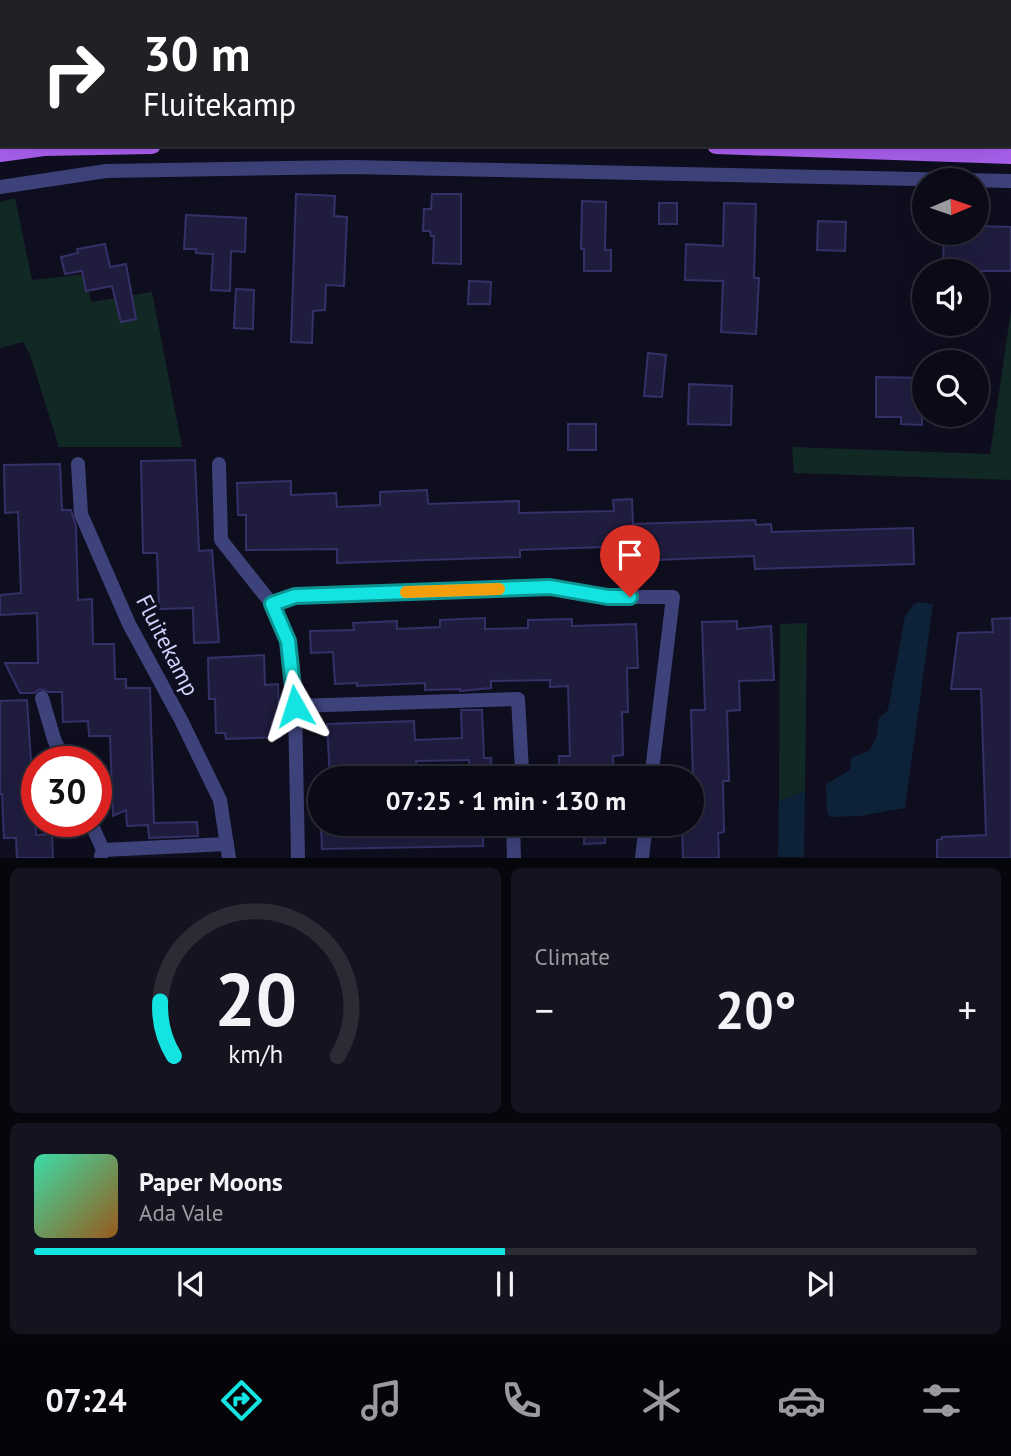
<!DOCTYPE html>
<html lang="en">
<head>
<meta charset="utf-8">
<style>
	:root { --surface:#0b0a17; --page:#141320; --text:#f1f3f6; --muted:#9a9aa1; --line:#2b2b36; --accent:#14e4e1 }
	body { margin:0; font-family:"PT Sans",sans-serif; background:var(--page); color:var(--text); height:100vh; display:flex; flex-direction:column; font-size:26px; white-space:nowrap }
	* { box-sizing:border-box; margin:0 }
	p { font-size:23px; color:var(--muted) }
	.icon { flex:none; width:38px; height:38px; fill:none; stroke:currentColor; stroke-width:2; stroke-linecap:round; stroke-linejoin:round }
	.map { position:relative; height:858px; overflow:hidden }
	.side { display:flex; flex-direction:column; gap:10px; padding:10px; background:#06060d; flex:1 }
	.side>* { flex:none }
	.top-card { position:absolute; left:0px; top:0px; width:1012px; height:147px; box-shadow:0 7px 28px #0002,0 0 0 2px var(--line); background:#202124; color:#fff; overflow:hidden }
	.needle { width:46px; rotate:88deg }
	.buttons { position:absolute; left:912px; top:168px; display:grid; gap:14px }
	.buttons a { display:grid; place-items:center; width:77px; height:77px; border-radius:50%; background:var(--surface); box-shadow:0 7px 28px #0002,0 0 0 2px var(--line); font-size:35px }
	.speed { position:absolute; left:21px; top:746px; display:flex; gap:14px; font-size:35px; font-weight:700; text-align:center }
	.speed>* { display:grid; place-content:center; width:91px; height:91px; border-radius:50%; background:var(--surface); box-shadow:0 7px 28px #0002,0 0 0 2px var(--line); line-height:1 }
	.speed .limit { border:10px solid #d22; background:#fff; color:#111 }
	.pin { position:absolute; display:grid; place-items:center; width:60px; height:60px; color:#fff; margin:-72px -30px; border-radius:50% 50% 50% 0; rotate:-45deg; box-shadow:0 0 7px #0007 }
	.pin .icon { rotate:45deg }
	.me { position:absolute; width:77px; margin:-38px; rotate:354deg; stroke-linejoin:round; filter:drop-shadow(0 0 5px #0008) }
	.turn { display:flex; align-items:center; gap:24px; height:147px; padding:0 28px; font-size:32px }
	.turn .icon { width:91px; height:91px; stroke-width:2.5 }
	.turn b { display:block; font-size:49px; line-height:60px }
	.big { font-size:52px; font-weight:800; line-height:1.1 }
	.side .card { flex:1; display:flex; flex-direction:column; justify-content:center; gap:10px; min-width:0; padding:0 24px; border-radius:10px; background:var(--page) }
	.side .dial { align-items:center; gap:0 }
	.dial svg { height:182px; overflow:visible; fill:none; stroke:var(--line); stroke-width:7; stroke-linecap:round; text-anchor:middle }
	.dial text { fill:var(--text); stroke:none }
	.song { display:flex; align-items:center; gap:21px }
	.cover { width:84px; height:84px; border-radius:10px; background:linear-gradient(135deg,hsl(160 70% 55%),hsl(30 70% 35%)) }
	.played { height:7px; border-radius:4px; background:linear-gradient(90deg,var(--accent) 50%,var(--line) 50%) }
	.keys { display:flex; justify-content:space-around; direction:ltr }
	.heat { display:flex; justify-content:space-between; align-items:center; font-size:38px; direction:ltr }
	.side .tiles { flex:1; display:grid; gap:10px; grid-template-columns:1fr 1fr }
	.card:last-child { grid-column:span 2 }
	.trip { position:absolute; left:308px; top:766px; width:396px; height:70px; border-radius:35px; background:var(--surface); box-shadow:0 7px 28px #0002,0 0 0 2px var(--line); font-weight:800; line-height:70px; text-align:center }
	.menu { display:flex; height:112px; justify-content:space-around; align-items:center; background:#040409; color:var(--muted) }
	.menu .icon { width:49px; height:49px }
	.menu .current { color:var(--accent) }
	.menu b { font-size:32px; color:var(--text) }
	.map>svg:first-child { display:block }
	.green { fill:#122825 }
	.water { fill:#0d2239 }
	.building { fill:#1f1c3e; stroke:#353068; stroke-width:2 }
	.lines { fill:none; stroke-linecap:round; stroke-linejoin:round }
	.minor { stroke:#3d427a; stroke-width:14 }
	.primary { stroke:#ab61f1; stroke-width:18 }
	.route-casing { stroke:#0d9492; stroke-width:18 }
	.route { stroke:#14e4e1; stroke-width:12 }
	.slow { stroke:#f59e0b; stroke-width:12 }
	.labels { text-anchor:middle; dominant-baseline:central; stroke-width:7; stroke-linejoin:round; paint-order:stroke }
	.street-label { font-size:23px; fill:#d1d1fb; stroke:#0f0e1f }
</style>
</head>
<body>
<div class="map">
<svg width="1011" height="858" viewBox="0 0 1011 858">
	<rect width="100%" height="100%" fill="#0f0e1f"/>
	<!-- green -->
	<g class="green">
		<polygon points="0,0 504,0 2,2 0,45"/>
		<polygon points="15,198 32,280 86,274 91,302 152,292 182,447 59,447 30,355 23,342 0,348 0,202"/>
		<polygon points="1011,311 1011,480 794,473 792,447 990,454"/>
		<polygon points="807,623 805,791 779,801 780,624"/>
	</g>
	<!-- water -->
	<g class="water">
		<polygon points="919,602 933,604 905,808 859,816 830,817 827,813 826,784 850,770 851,758 869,751 876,738 879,718 888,710 905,616 914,604"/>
		<polygon points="805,791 804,857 778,857 779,801"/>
	</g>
	<!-- building -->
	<g class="building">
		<polygon points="296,194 335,196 334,216 347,217 344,286 326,285 325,310 313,311 312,343 291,342"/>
		<polygon points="432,194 461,194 461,264 433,263 434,236 431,236 430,231 423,231 424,209 431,209"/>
		<polygon points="582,201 606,202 605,250 611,250 611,271 584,271 584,249 581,249"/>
		<rect x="659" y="203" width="18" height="21"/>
		<polygon points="724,203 756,204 754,278 759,278 756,334 721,332 723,281 685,280 686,244 723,246"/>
		<polygon points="186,215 246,218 245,252 231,251 230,291 211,290 213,254 196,253 196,249 184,249"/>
		<polygon points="818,221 846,222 845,251 817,250"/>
		<polygon points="976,226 1011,227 1011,271 958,271 958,267 943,267 944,233 976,233"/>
		<polygon points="105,244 110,267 126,264 136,319 121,322 112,286 86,291 82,271 65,274 61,257 78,253 77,249"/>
		<polygon points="469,281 491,282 490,304 468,304"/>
		<polygon points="236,289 254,290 253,329 234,328"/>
		<polygon points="648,353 666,355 662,397 644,396"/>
		<polygon points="876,377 923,378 922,425 901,424 901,417 876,417"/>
		<polygon points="689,384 732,386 731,425 688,424"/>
		<rect x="568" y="424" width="28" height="26"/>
		<polygon points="195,460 199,551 212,550 219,642 194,643 193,608 159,609 157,553 143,553 141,461"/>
		<polygon points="60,464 62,510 71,510 76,526 78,600 92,599 93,644 114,644 115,679 126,679 126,688 150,688 154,823 197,822 198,836 149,838 148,825 127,826 126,810 113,816 110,736 89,736 88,721 63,722 62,692 49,692 40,689 34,693 20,693 5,663 38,663 37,613 0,615 0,595 21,593 18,512 5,513 4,465"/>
		<polygon points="291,481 291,495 336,493 337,507 380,505 380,492 427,490 428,504 519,501 519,513 614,511 613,500 632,499 633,524 755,520 756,525 771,524 772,532 913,528 914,564 755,569 754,556 632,561 632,546 520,550 520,557 337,563 337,549 246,550 246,515 238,515 237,483"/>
		<polygon points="485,618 485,629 528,628 528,620 572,619 572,626 636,624 638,668 627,668 628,712 622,712 623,755 613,756 614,779 592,779 592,776 560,777 559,756 570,756 568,686 550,687 550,680 491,681 491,688 460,691 460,689 425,690 425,683 357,686 357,683 335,684 333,652 311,653 310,631 354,630 353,623 397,621 397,629 440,627 440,620"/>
		<polygon points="1011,618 1011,858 937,858 937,840 942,839 942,837 986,835 981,689 951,689 958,633 993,632 992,619"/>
		<polygon points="737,621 737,629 771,626 774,680 739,681 740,710 727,711 729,781 723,781 724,832 718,833 719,858 683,858 682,824 691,824 691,780 693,780 691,710 705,710 702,622"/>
		<polygon points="264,655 265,685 278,684 280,737 226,739 225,733 216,733 215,699 209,699 208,658"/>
		<polygon points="27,700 36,835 52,834 53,858 17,858 16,838 4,838 2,794 0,794 0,701"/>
		<polygon points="461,710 482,710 484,758 491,758 492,779 470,779 469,760 416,761 416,775 387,776 387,779 330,779 327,724 414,721 415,740 462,738"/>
		<polygon points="343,824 408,824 408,827 483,824 483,846 322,849 321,827 343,826"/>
		<polygon points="584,824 605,824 605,843 584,844"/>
	</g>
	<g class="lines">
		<!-- minor -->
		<g class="minor">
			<polyline points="1010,53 1011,53"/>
			<polyline points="0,54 2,54"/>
			<polyline points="0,187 106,171 351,167 1011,181"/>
			<polyline points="78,464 81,514 129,624 181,720 220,800 229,858"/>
			<polyline points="219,464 221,540 272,604"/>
			<polyline points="42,698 54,739 64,761"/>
			<polyline points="295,706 518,699 522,770 520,779"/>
			<polyline points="90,821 103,850 101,856"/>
			<polyline points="513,824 514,858"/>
			<polyline points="103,850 227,844"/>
			<polyline points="298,858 295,706 288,641 272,604 295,596 550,587 608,597 673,597 651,779"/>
			<polyline points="642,858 646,824"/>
		</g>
		<!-- primary -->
		<g class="primary">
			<polyline points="0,90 2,90"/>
			<polyline points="1010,94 1011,94"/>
			<polyline points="716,145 1011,155"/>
			<polyline points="0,153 44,147 152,145"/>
		</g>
	</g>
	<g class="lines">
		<defs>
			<polyline id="route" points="295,706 288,641 272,604 295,596 550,587 608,597 630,597"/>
		</defs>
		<!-- route casing -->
		<use href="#route" class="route-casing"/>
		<!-- route -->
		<use href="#route" class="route"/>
		<!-- slow -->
		<polyline class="slow" points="406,592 499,589"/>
	</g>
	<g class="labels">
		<!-- street labels -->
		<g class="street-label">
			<text transform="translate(168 645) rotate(63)">Fluitekamp</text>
		</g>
	</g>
</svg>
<div class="buttons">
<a><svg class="needle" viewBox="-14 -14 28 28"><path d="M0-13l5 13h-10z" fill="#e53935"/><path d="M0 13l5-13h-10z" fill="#9a9aa1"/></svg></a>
<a><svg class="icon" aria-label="sound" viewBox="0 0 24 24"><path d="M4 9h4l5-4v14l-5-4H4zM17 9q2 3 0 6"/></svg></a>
<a><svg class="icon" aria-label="search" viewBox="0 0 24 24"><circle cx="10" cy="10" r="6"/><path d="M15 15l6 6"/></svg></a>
</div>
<div class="speed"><div class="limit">30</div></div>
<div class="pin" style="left:630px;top:597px;background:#d93025"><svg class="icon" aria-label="arrive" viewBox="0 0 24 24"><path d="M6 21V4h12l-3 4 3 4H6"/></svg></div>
<svg class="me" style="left:295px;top:706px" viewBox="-20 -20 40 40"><path d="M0-17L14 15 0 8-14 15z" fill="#14e4e1" stroke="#fff" stroke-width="4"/></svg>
<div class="trip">07:25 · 1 min · 130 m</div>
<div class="top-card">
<div class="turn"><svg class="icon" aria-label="right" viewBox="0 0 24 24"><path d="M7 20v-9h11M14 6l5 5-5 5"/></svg><div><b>30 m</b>Fluitekamp</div></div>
</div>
</div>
<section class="side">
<div class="tiles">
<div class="card dial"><svg viewBox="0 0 100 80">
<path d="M14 69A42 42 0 1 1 86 69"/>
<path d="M14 69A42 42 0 0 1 8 45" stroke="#14e4e1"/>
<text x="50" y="56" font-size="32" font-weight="700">20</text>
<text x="50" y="72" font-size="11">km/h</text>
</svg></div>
<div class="card"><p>Climate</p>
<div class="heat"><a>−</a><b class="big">20°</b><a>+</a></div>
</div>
<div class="card">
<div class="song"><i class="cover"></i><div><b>Paper Moons</b><p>Ada Vale</p></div></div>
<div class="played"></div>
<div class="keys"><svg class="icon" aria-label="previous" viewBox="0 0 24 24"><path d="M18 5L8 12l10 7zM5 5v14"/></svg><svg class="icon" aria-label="pause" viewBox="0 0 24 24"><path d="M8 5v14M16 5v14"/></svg><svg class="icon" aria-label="next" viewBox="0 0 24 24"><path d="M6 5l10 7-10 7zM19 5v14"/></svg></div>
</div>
</div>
</section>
<nav class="menu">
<b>07:24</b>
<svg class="icon current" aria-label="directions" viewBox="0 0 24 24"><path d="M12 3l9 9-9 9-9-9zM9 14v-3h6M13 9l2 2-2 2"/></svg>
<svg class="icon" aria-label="music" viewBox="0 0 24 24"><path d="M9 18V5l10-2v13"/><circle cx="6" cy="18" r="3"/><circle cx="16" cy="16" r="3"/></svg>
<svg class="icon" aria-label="phone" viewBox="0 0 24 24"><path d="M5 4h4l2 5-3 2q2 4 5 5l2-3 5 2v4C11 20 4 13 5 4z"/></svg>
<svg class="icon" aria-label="climate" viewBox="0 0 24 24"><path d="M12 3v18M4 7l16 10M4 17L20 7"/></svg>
<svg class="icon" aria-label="car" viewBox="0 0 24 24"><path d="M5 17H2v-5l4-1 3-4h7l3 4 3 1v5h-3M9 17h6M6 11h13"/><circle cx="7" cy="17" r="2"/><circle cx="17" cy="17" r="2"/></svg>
<svg class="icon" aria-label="filters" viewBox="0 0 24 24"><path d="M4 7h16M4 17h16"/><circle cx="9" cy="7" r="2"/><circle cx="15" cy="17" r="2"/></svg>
</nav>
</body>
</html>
